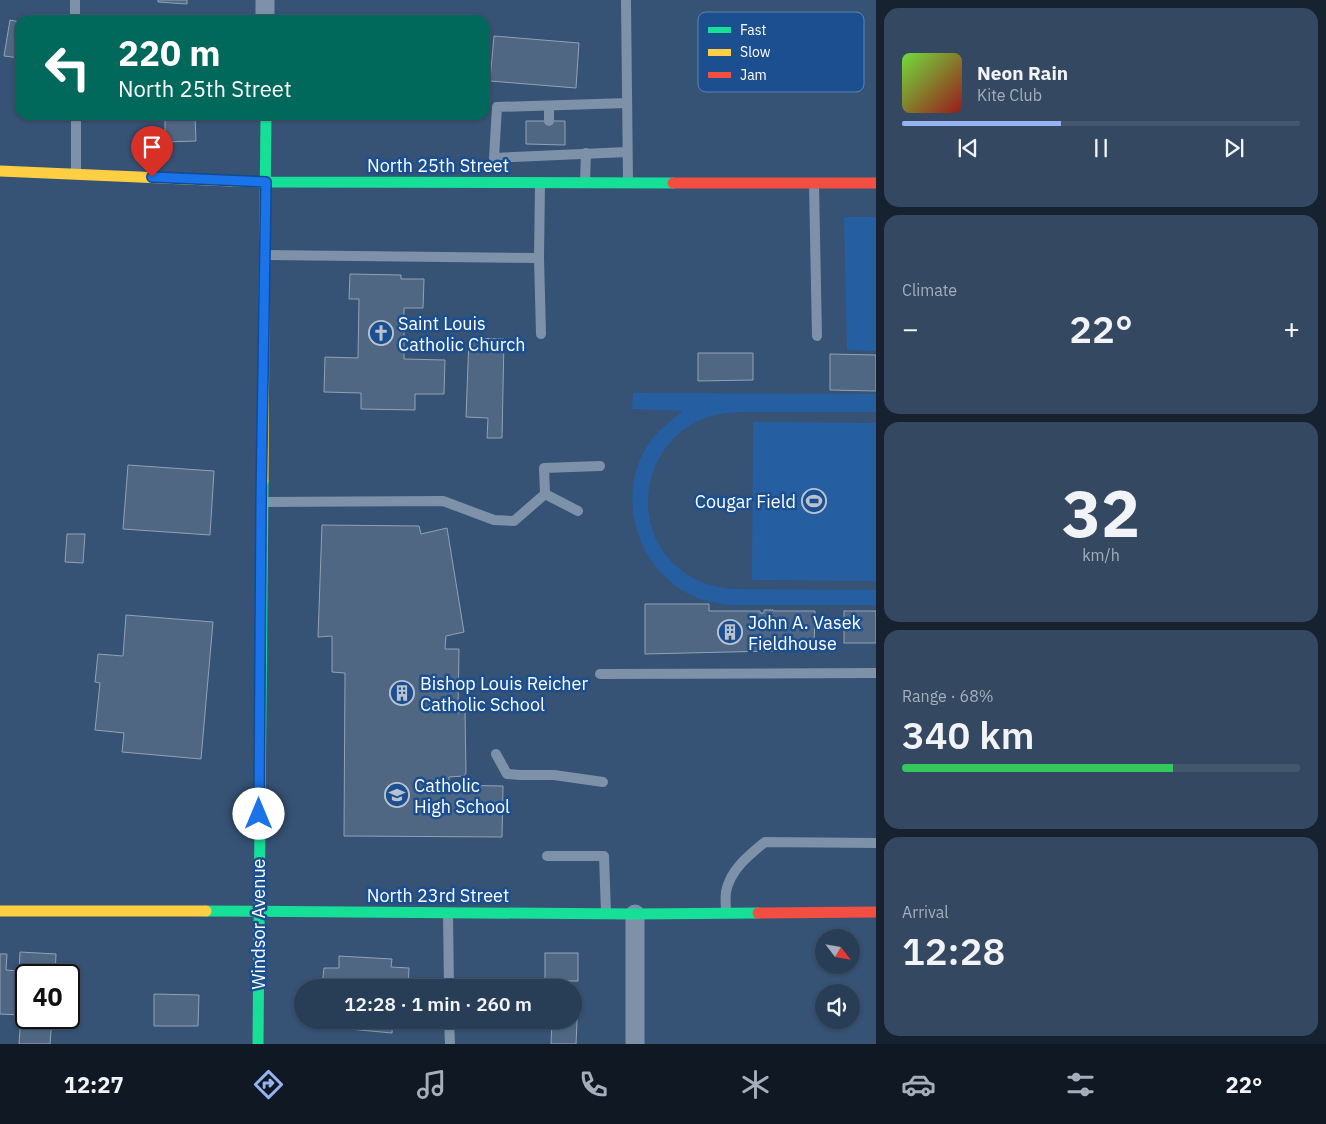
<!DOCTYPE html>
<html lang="en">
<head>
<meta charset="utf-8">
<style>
	:root { --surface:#283e57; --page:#344961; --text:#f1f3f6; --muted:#a5aeba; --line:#44576d; --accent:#95b2f1 }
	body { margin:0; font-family:"IBM Plex Sans",sans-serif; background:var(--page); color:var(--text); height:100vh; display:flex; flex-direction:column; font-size:19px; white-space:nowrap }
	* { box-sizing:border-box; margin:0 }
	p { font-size:16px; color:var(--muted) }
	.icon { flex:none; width:28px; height:28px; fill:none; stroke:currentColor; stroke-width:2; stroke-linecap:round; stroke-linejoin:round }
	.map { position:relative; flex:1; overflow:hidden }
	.sheet { display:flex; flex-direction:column; gap:8px; padding:8px; background:#162230; width:450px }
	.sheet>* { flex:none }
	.guide { position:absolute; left:15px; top:15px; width:475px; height:105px; border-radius:15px; box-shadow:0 1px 4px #0004,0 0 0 1px var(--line); background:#00695c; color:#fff; overflow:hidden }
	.needle { width:32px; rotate:121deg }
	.fabs { position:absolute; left:815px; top:929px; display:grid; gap:10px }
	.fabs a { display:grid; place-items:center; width:45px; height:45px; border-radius:50%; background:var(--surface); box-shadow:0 1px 4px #0004,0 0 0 1px var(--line); font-size:25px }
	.speed { position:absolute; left:15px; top:964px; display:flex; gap:10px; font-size:25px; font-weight:700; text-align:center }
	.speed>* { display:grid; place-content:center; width:65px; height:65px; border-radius:50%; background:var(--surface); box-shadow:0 1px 4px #0004,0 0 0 1px var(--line); line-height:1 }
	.speed .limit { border:2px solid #111; border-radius:8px; background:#fff; color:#111 }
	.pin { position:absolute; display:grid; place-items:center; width:42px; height:42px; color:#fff; margin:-51px -21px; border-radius:50% 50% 50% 0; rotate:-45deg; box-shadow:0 0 5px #0007 }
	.pin .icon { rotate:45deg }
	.me { position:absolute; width:55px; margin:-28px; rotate:0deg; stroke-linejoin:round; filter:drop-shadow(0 0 4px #0008) }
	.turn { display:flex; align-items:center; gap:18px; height:105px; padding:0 20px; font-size:22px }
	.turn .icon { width:65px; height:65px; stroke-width:2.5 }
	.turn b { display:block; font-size:35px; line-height:42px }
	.big { font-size:38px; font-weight:600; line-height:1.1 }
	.sheet .card { flex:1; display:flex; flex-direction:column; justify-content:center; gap:8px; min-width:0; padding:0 18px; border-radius:15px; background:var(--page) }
	.sheet .dial { align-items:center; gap:0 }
	.dial b { font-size:65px; line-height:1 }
	.song { display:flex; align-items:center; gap:15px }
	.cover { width:60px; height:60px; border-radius:8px; background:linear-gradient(135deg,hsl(100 70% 55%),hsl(0 70% 35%)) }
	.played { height:5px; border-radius:2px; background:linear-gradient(90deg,var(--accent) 40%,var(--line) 40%) }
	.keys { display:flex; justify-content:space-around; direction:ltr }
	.heat { display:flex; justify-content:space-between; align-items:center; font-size:28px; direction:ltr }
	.charge { height:8px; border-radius:4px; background:linear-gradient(90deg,#34c759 68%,var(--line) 0) }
	.trip { position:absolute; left:294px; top:979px; width:288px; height:50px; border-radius:25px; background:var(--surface); box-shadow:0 1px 4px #0004,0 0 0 1px var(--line); font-weight:600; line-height:50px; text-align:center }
	.tabs { display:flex; height:80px; justify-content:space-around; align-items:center; background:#101923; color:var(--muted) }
	.tabs .icon { width:35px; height:35px }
	.tabs .selected { color:var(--accent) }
	.tabs b { font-size:22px; color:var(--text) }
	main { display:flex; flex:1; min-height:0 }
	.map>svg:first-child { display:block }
	.green { fill:#265fa1 }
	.building { fill:#506783; stroke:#92a2b6 }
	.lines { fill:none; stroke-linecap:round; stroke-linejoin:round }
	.lane { stroke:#7d92a8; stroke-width:10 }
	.street { stroke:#7d92a8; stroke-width:19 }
	.fast { stroke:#16e098; stroke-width:11 }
	.slow { stroke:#ffcf43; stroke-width:11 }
	.jam { stroke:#f24e42; stroke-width:11 }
	.route-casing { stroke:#114b97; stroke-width:12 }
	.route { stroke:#1a73e8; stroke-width:9 }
	.labels { text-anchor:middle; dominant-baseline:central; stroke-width:5; stroke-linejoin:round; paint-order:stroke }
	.street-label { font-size:18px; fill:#fff; stroke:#1b4f8f }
	.poi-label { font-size:18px; fill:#fff; stroke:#1b4f8f; text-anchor:start }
	.key { fill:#1b4f8f; stroke:#5f84b1; stroke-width:1 }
	.key-label { font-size:14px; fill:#fff }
</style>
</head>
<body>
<main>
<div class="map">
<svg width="876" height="1044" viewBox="0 0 876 1044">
	<rect width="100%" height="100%" fill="#365274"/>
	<!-- green -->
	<g class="green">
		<polygon points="844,217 876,217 876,351 847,350"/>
		<path d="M 633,393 L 876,394 L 876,412 L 738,412 C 727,413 715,414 705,418 C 640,443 627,533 685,573 C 699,583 714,587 731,589 L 876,590 L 876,605 L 730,605 C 717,603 704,601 693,596 C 635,570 613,490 652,439 C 661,428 672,419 683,411 L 632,409 Z"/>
		<polygon points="753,422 876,423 876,581 752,580"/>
	</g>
	<!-- building -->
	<g class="building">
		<polygon points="158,0 187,0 187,4 158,2"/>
		<polygon points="10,20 20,22 20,58 4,56"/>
		<polygon points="494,36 579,43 576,88 490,81"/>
		<polygon points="165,115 195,115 196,141 165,142"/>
		<polygon points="526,121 565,121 565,145 526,144"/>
		<polygon points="350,274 401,275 401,279 424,279 423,308 404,308 404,359 445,360 444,394 415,394 415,410 361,409 361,393 324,392 325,357 358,358 359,299 349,299"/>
		<polygon points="469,338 504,339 502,438 487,438 488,418 466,417"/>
		<polygon points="698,353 753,353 753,380 698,381"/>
		<polygon points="830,354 876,355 876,391 830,390"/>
		<polygon points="128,465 214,471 210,535 123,529"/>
		<polygon points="322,525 419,526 421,534 447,528 464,632 446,636 445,649 459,649 458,713 465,712 466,773 464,776 449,777 449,785 503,786 502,837 344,836 345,673 332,672 332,636 318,637"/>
		<polygon points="67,534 85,534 83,563 65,562"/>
		<polygon points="645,604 709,604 709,611 760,611 760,613 764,613 764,610 773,610 773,611 815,611 814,650 645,654"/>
		<rect x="844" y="611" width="32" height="32"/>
		<polygon points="126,615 213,622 201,759 122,752 124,733 95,730 100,683 95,682 98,654 123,656"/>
		<polygon points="20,952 56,954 55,975 26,975 26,1018 52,1018 50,1044 19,1044 21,1015 0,1014 0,954 7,954 6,970 19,971"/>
		<rect x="545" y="953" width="33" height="28"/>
		<polygon points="339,956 392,959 391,967 409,968 408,988 322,986 324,968 339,968"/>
		<polygon points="154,994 199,995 198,1026 154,1026"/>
		<polygon points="572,999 578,1000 576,1044 551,1044 552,1020 572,1020"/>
		<polygon points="326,1020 393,1020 392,1033 338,1028 338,1021"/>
	</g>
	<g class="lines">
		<!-- lane -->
		<g class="lane">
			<polyline points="75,0 75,20"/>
			<polyline points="626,0 628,181"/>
			<polyline points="627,103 497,107 494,158 627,152"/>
			<polyline points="76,115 76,173"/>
			<polyline points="549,121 549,106"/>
			<polyline points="585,182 586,153"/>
			<polyline points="540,183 539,258 541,334"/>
			<polyline points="814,184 817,336"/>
			<polyline points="265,255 539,258"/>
			<polyline points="545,494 578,511"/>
			<polyline points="265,502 443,501 494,520 514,521 545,494 544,468 600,466"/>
			<polyline points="600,674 876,673"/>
			<polyline points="496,754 507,774 520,775 554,775 603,782"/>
			<polyline points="547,856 604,856 606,913"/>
			<path d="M 726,913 C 726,906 725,899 726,892 C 730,870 748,856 765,842 L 876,843"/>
			<polyline points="448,914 449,988"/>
			<polyline points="449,1020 450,1044"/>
		</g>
		<!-- street -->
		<g class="street">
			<polyline points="265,0 265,20"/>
			<polyline points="635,1044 635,914"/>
		</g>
		<!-- fast -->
		<g class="fast">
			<polyline points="231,181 266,182 673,183"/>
			<polyline points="264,311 266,115"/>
			<polyline points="206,911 635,914 758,913"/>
			<polyline points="258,1044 263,481"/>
		</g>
		<!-- slow -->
		<g class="slow">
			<polyline points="0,171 231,181"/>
			<polyline points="263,481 264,311"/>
			<polyline points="0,911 206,911"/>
		</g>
		<!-- jam -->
		<g class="jam">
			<polyline points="673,183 876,183"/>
			<polyline points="758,913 876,912"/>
		</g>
	</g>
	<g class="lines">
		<defs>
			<polyline id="route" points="152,177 266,182 261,502 259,814"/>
		</defs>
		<!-- route casing -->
		<use href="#route" class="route-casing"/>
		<!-- route -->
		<use href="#route" class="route"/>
	</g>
	<!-- icons -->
	<defs>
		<symbol id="church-ring" viewBox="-11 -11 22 22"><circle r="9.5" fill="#1b4f8f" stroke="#b9c2ce" stroke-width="1.5"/><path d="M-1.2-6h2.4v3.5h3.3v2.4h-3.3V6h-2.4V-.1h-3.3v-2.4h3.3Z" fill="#b9c2ce"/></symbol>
		<symbol id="stadium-ring" viewBox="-11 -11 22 22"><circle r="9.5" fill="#1b4f8f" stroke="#b9c2ce" stroke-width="1.5"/><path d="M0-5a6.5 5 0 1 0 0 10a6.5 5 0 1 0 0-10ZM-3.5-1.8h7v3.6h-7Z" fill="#b9c2ce"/></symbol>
		<symbol id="building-ring" viewBox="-11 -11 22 22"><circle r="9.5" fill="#1b4f8f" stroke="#b9c2ce" stroke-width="1.5"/><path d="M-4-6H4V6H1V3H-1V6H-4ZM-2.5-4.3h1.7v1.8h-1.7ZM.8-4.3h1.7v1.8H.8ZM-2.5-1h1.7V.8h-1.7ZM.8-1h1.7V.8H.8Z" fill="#b9c2ce"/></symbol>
		<symbol id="school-ring" viewBox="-11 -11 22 22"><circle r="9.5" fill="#1b4f8f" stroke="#b9c2ce" stroke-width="1.5"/><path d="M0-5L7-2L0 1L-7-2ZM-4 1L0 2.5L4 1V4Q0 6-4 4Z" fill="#b9c2ce"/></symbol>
	</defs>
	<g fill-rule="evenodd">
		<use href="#church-ring" x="367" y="319" width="28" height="28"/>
		<use href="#stadium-ring" x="800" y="487" width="28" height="28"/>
		<use href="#building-ring" x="716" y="618" width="28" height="28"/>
		<use href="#building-ring" x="388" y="679" width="28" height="28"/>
		<use href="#school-ring" x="383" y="781" width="28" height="28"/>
	</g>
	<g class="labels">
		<!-- street labels -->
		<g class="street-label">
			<text x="438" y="165">North 25th Street</text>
			<text x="438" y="895">North 23rd Street</text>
			<text transform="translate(258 924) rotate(-90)">Windsor Avenue</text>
		</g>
		<!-- poi labels -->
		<g class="poi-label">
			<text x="398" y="323">Saint Louis<tspan x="398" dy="21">Catholic Church</tspan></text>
			<text x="796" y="501" text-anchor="end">Cougar Field</text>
			<text x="748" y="622">John A. Vasek<tspan x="748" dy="21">Fieldhouse</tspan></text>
			<text x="420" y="683">Bishop Louis Reicher<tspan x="420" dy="21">Catholic School</tspan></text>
			<text x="414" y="785">Catholic<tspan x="414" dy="21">High School</tspan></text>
		</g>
	</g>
	<!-- legend -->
	<rect x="698" y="12" width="166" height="80" rx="8" class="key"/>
	<rect x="708" y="27" width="23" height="6" fill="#16e098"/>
	<rect x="708" y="49" width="23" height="7" fill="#ffcf43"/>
	<rect x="708" y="72" width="23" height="6" fill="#f24e42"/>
	<g class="key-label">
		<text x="740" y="35">Fast</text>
		<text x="740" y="57">Slow</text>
		<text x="740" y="80">Jam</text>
	</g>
</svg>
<div class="fabs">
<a><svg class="needle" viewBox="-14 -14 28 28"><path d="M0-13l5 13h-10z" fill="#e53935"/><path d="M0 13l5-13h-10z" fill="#a5aeba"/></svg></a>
<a><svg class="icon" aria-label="sound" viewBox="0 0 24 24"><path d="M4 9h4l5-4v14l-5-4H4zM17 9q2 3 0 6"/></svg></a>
</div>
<div class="speed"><div class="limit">40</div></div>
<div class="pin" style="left:152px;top:177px;background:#d93025"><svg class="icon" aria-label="arrive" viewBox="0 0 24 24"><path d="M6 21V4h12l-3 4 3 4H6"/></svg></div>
<svg class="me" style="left:259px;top:814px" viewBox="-20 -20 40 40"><circle r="19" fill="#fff"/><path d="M0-13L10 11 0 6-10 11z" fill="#1a73e8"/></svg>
<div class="trip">12:28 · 1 min · 260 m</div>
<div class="guide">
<div class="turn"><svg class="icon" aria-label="left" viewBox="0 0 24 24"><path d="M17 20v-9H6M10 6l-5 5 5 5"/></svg><div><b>220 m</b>North 25th Street</div></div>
</div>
</div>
<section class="sheet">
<div class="card">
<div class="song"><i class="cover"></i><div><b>Neon Rain</b><p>Kite Club</p></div></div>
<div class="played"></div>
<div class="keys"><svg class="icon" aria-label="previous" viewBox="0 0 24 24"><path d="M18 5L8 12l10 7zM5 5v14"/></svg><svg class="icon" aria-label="pause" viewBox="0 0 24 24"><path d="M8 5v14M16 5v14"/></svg><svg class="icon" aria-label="next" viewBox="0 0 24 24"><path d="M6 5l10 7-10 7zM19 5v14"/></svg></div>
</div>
<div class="card"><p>Climate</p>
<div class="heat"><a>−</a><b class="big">22°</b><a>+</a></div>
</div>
<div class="card dial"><b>32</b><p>km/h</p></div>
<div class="card"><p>Range · 68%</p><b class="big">340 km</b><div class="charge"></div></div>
<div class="card"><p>Arrival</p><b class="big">12:28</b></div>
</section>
</main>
<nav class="tabs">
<b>12:27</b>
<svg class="icon selected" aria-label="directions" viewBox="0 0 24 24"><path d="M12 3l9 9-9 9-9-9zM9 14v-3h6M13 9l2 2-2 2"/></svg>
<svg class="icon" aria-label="music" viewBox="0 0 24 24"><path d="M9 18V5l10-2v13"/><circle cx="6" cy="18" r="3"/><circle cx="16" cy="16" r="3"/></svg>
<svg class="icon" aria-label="phone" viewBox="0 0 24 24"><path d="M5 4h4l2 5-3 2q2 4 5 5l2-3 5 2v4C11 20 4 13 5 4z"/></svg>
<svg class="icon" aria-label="climate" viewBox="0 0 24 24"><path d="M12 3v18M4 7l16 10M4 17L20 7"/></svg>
<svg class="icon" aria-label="car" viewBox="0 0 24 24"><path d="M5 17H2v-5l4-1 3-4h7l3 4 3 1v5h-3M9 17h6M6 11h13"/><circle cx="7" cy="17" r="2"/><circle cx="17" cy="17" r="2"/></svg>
<svg class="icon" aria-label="filters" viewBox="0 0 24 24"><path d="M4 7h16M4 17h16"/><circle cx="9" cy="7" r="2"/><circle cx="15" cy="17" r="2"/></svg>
<b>22°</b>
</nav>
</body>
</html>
